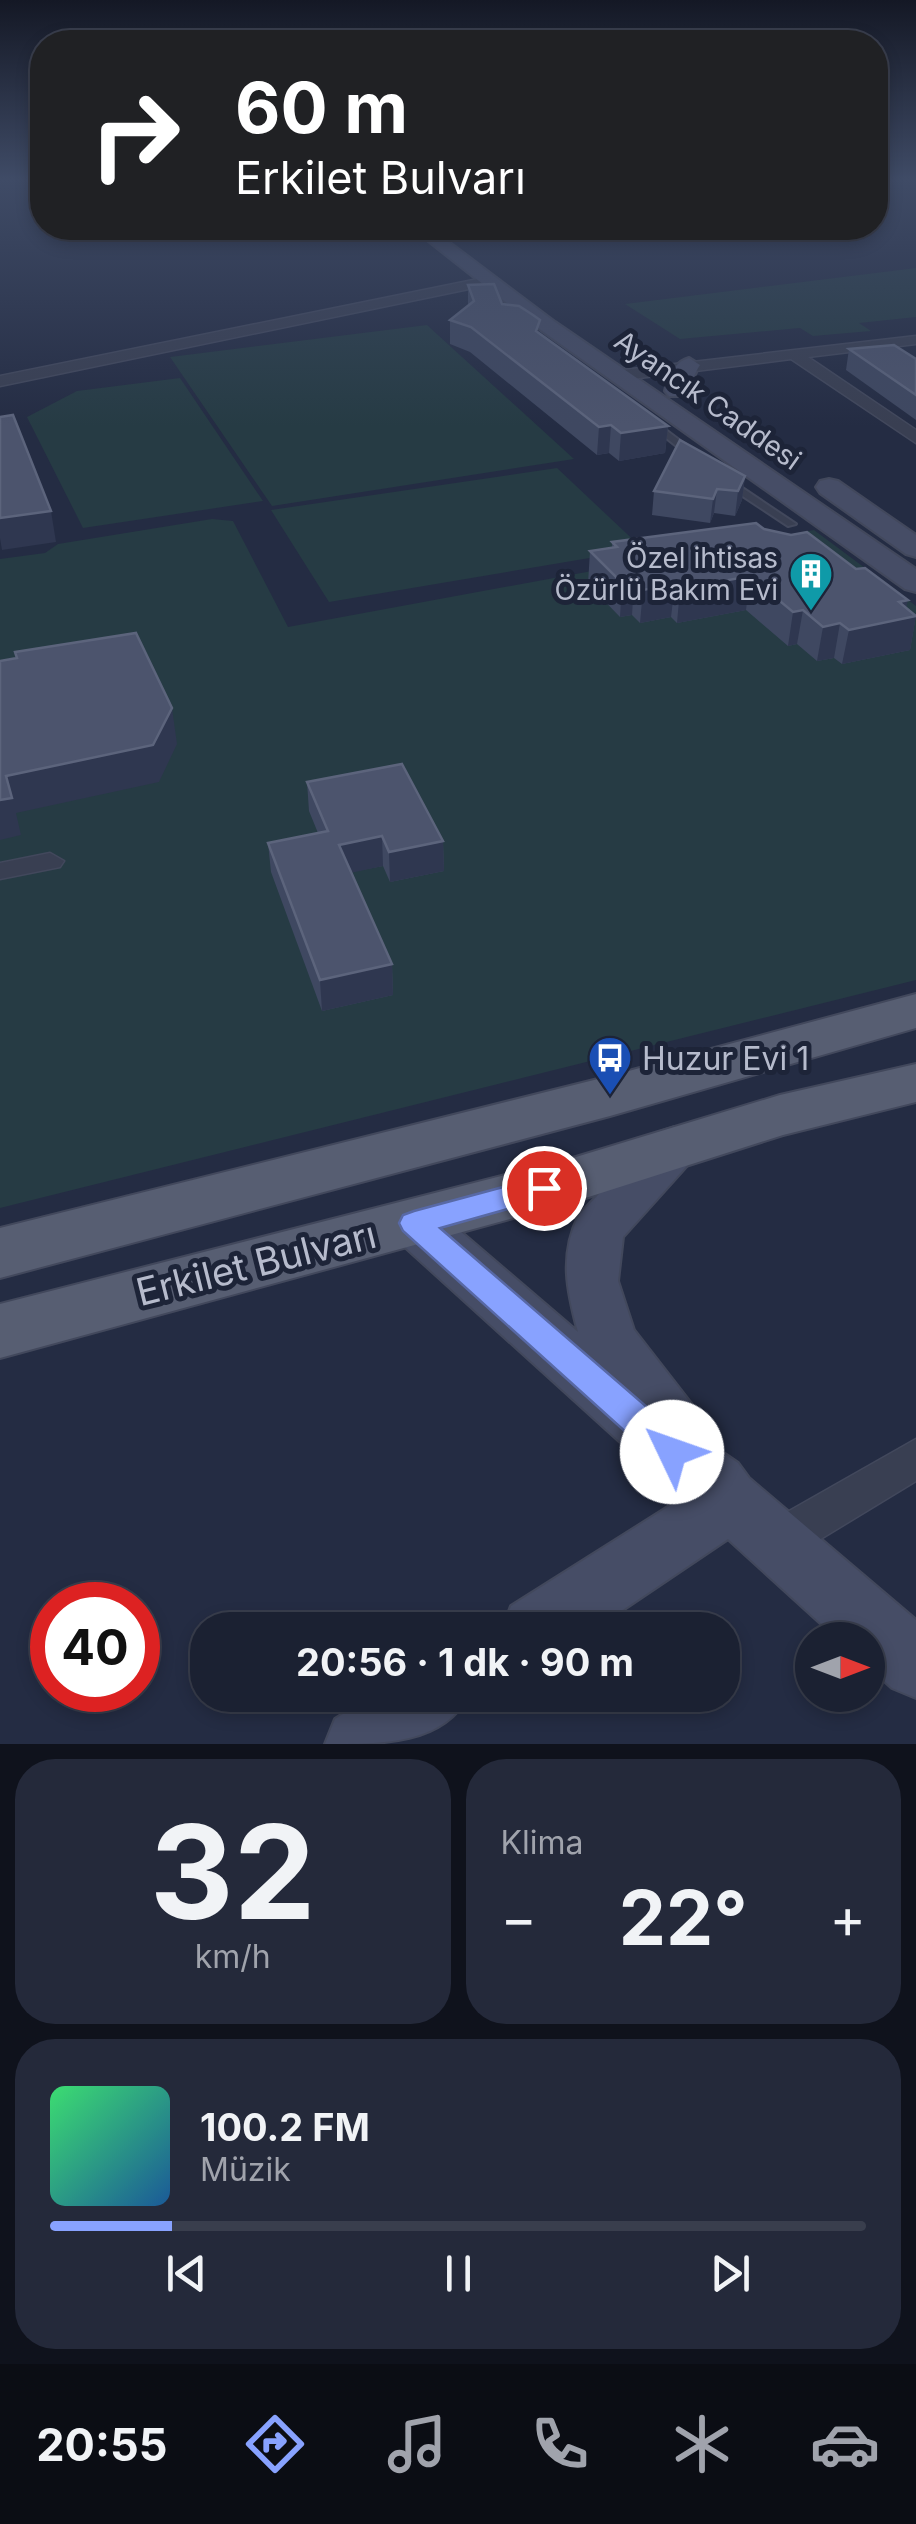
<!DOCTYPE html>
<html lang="tr">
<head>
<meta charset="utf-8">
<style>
	:root { --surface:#1b2132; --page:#24293a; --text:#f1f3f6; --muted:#a0a3ac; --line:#393e4d; --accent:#88a2ff }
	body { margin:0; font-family:Inter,sans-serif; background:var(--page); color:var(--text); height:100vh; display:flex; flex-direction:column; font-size:38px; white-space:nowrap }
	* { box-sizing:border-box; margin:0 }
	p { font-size:32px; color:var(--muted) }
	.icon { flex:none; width:55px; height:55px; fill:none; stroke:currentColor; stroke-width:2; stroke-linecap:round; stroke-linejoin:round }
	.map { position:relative; height:1744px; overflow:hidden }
	.details { display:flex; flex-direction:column; gap:15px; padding:15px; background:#0f121c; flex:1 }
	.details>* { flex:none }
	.hud { position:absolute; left:30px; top:30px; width:858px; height:210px; border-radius:40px; box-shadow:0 5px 15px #0003,0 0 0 2px var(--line); background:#202124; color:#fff; overflow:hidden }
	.needle { width:65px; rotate:90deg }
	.controls { position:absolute; left:795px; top:1622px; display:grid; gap:20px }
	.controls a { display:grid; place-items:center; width:90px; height:90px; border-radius:50%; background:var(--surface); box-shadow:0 5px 15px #0003,0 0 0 2px var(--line); font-size:50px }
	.speed { position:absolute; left:30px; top:1582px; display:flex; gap:20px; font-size:50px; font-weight:700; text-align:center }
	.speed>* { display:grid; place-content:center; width:130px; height:130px; border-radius:50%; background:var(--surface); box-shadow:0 5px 15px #0003,0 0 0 2px var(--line); line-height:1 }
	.speed .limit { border:15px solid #d22; background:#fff; color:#111 }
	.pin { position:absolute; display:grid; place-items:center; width:85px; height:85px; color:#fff; margin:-42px; border:5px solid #fff; border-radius:50%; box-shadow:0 2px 10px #0007 }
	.me { position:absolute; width:110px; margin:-55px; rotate:312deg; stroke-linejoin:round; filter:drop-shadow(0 0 8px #0008) }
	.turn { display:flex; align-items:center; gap:35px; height:210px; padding:0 40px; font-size:45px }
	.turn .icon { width:130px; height:130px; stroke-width:2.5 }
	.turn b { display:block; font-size:70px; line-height:85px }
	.big { font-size:75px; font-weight:700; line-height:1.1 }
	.details .widget { flex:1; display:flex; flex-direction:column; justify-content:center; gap:15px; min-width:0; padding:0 35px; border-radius:40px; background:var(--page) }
	.details .dial { align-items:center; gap:0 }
	.dial b { font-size:130px; line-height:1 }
	.song { display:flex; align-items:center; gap:30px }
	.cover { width:120px; height:120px; border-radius:15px; background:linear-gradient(135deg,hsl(140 70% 55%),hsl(210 70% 35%)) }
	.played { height:10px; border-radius:5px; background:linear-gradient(90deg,var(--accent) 15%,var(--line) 15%) }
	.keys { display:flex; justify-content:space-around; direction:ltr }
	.heat { display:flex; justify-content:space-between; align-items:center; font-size:55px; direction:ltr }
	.details .tiles { flex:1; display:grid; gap:15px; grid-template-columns:1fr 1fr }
	.widget:last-child { grid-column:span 2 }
	.trip { position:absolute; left:190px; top:1612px; width:550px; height:100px; border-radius:40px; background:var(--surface); box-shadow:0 5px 15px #0003,0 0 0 2px var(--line); font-weight:700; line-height:100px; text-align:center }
	.tab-bar { display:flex; height:160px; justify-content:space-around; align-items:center; background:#0b0d14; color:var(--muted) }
	.tab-bar .icon { width:70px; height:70px }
	.tab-bar .current { color:var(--accent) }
	.tab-bar b { font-size:45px; color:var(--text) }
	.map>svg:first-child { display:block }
	.green { fill:#263b44 }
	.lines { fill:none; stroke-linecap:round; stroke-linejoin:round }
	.lane-casing { stroke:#42485c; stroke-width:4 }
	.street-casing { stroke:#42485c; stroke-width:3 }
	.secondary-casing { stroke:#42485c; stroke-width:4 }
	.primary-casing { stroke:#42485c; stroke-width:4 }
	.lane { fill:#393f52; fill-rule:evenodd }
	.street { fill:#393f52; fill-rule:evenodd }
	.secondary { fill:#464d66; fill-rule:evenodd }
	.primary { fill:#575e72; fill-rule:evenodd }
	.wall { fill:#3f4861 }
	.shaded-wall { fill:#2f3750 }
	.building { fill:#4c546d; stroke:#5c647c; stroke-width:2.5 }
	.route { fill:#88a2ff; stroke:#5869a6; stroke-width:2.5 }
	.labels { text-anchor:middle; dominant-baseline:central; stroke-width:10; stroke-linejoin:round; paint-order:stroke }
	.far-street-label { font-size:28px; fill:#b6bbcc; stroke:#1d2438 }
	.far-poi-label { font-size:28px; fill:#b6bbcc; stroke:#1d2438; text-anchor:end }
	.poi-label { font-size:32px; fill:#b6bbcc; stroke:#1d2438; text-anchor:start }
	.near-street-label { font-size:38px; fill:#b6bbcc; stroke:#1d2438 }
</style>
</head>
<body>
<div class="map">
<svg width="916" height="1744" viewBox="0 0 916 1744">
	<rect width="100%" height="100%" fill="#242c43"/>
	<!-- green -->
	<g class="green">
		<polygon points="916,268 916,317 859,323 871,331 813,336 800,328 680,339 625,304"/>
		<polygon points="427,325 574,459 272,506 170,357"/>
		<polygon points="180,378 263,501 83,528 27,417 77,391"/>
		<polygon points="557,468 643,549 329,602 271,510"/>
		<polygon points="212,519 233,521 288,627 814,530 916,606 916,980 0,1208 0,559 45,553 58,544"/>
	</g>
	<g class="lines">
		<defs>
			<g id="lane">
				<polygon points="654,421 695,452 695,456 689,456 651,426 650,424"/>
				<polygon points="729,480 732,481 796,524 788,526 726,485 726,481"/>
			</g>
			<g id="street">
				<polygon points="488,277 495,281 493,284 0,386 0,376"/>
				<polygon points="916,336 916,344 808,357 916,430 916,443 791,359 623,380 615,375 623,370"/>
				<polygon points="50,853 64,861 60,867 0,879 0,863"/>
				<polygon points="916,1439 916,1481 791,1557 776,1563 761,1557 754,1542 761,1527"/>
			</g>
			<g id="secondary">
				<polygon points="412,228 430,228 555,322 916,569 916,592 905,589 541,330"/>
				<path d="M 689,358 L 700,365 C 693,375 692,386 685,396 L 669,396 L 665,391 C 668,377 674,362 689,358 Z"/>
				<polygon points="829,479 838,481 916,535 916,557 906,554 820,493 816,487 820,481"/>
				<path d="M 675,1127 L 693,1133 L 700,1146 L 693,1159 L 623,1237 L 618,1281 L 634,1330 L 700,1415 L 709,1434 L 706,1441 L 738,1463 L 749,1478 L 916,1620 L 916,1698 L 892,1688 L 868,1666 L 868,1640 L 839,1640 L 728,1539 L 593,1630 L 502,1630 L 511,1606 L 682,1498 L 395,1238 L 388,1223 L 395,1208 L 414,1202 L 433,1208 L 578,1332 C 567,1291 559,1255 579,1215 L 657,1133 Z"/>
				<path d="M 373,1695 L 469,1695 C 443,1744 384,1744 325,1744 L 335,1719 Z"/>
			</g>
			<g id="primary">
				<polygon points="916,994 916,1028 610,1116 0,1278 0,1228 610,1076"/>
				<polygon points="916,1064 916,1102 783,1135 576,1201 0,1358 0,1304 576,1157 780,1095"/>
			</g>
		</defs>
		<!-- lane casing -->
		<use href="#lane" class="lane-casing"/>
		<!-- street casing -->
		<use href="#street" class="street-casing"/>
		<!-- secondary casing -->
		<use href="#secondary" class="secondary-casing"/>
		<!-- primary casing -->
		<use href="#primary" class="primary-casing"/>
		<!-- lane -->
		<use href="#lane" class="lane"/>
		<!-- street -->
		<use href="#street" class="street"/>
		<!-- secondary -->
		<use href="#secondary" class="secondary"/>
		<!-- primary -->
		<use href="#primary" class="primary"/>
	</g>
	<!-- wall -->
	<g class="wall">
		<polygon points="468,285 502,304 540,334 668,426 665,453 619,461 609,453 597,455 470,352 450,344 450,320 468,306"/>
		<polygon points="849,349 916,359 916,420 846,370"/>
		<polygon points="745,476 742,500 735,516 714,513 710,523 652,515 654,491"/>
		<polygon points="764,529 906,607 916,615 910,650 842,664 834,658 817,661 797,644 788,646 746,610 677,623 671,617 640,623 632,615 620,617 588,584 590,551 612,548 612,542"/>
		<polygon points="307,782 443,841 444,871 390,882 383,866 351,872 392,964 393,995 322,1011 271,872 268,843 318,833 309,811"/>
	</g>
	<!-- shaded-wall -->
	<g class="shaded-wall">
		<polygon points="611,425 609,453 597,455 599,427"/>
		<polygon points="668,426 665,453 619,461 621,433"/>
		<polygon points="745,476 742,500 735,516 738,491"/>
		<polygon points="717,489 714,513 710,523 713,499"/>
		<polygon points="51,511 56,542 2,550 0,538 0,518"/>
		<polygon points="750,576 746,610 677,623 680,589"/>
		<polygon points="634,581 632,615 620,617 622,583"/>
		<polygon points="675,584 671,617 640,623 643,590"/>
		<polygon points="908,600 904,618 916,616 910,650 842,664 849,630 899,602"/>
		<polygon points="803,610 797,644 788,646 793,612"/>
		<polygon points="840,623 834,658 817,661 823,627"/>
		<polygon points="172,708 177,744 159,782 16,813 21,835 0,840 0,800 6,776"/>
		<polygon points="382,836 383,866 341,875 339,845"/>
		<polygon points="443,841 444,871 390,882 389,852"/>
		<polygon points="392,964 393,995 322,1011 320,980"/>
	</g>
	<!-- building -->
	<g class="building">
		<polygon points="494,284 502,304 519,306 533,315 540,320 536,331 668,426 621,433 611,425 599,427 471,327 450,320 474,301 468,285"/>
		<polygon points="894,345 916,359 916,395 849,349"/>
		<polygon points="13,415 51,511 0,518 0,417"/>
		<polygon points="680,440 745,476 738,491 717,489 713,499 654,491"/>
		<polygon points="756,523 764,529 791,535 807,532 856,569 865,568 908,600 899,602 916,616 849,630 840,623 823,627 803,610 793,612 750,576 680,589 675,584 643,590 634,581 622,583 590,551 617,547 612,542"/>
		<polygon points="136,633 172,708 153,745 6,776 12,798 0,800 0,661 17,658 15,652"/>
		<polygon points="402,764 443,841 389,852 382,836 339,845 392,964 320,980 268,843 328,831 307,782"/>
	</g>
	<!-- sky -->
	<linearGradient id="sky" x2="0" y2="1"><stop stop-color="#141825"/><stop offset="0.42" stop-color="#3f4b66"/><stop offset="1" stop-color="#3f4b66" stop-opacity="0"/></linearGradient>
	<rect width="916" height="426" fill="url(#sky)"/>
	<!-- route -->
	<polygon class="route" points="544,1176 554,1180 558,1188 554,1196 440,1228 685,1440 690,1452 685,1463 672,1468 660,1463 403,1231 399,1223 403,1215 414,1211"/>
	<!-- icons -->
	<defs>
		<symbol id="building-pin" viewBox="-11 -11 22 30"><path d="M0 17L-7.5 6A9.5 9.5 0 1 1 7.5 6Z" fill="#0f9aa8" stroke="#1d2438"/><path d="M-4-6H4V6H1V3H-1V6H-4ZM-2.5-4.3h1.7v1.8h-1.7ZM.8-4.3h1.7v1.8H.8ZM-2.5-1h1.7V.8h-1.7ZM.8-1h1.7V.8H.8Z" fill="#fff"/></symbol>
		<symbol id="bus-pin" viewBox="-11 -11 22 30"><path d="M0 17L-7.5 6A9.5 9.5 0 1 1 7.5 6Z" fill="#1a4fb4" stroke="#1d2438"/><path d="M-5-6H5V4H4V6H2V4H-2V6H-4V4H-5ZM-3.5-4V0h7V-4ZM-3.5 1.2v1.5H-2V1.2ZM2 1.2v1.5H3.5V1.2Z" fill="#fff"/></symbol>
	</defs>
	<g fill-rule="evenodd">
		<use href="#building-pin" x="786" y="549" width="50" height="68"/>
		<use href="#bus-pin" x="585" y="1033" width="50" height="68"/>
	</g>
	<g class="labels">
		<!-- far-street labels -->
		<g class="far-street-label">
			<text transform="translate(708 400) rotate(35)">Ayancık Caddesi</text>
		</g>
		<!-- far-poi labels -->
		<g class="far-poi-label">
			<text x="778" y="558">Özel ihtisas<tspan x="778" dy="32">Özürlü Bakım Evi</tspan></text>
		</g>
		<!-- poi labels -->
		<g class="poi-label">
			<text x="642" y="1058">Huzur Evi 1</text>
		</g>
		<!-- near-street labels -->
		<g class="near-street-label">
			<text transform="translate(256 1263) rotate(-14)">Erkilet Bulvarı</text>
		</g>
	</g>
</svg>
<div class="controls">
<a><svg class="needle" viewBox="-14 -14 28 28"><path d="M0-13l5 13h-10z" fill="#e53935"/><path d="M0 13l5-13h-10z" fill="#a0a3ac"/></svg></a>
</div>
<div class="speed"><div class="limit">40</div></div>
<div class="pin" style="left:544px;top:1188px;background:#d93025"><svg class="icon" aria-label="arrive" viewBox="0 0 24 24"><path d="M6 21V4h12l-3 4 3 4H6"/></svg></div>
<svg class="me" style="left:672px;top:1452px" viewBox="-20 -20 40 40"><circle r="19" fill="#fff"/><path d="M0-13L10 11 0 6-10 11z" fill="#88a2ff"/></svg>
<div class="trip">20:56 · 1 dk · 90 m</div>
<div class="hud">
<div class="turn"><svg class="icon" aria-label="right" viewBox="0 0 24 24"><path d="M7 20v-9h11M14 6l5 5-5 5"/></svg><div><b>60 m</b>Erkilet Bulvarı</div></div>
</div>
</div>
<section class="details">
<div class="tiles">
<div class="widget dial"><b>32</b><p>km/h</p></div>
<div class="widget"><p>Klima</p>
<div class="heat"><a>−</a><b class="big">22°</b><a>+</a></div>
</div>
<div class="widget">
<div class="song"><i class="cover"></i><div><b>100.2 FM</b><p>Müzik</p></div></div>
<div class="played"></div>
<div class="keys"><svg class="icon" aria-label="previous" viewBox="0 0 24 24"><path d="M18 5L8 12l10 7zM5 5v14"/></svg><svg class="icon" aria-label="pause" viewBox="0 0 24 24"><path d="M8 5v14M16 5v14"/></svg><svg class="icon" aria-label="next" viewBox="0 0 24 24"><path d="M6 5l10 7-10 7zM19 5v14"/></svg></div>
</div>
</div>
</section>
<nav class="tab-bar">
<b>20:55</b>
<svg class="icon current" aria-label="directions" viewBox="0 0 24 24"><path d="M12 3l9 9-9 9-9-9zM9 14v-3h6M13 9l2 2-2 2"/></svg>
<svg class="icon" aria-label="music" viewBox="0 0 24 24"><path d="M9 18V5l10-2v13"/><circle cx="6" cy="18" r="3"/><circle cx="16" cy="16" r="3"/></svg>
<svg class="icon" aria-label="phone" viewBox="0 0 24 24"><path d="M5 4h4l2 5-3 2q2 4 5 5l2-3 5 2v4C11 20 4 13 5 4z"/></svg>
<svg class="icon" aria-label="climate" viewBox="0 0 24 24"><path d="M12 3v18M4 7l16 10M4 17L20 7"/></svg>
<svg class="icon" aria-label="car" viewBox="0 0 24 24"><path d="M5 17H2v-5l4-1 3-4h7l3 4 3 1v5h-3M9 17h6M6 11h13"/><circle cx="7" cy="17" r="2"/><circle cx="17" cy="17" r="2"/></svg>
</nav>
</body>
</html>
